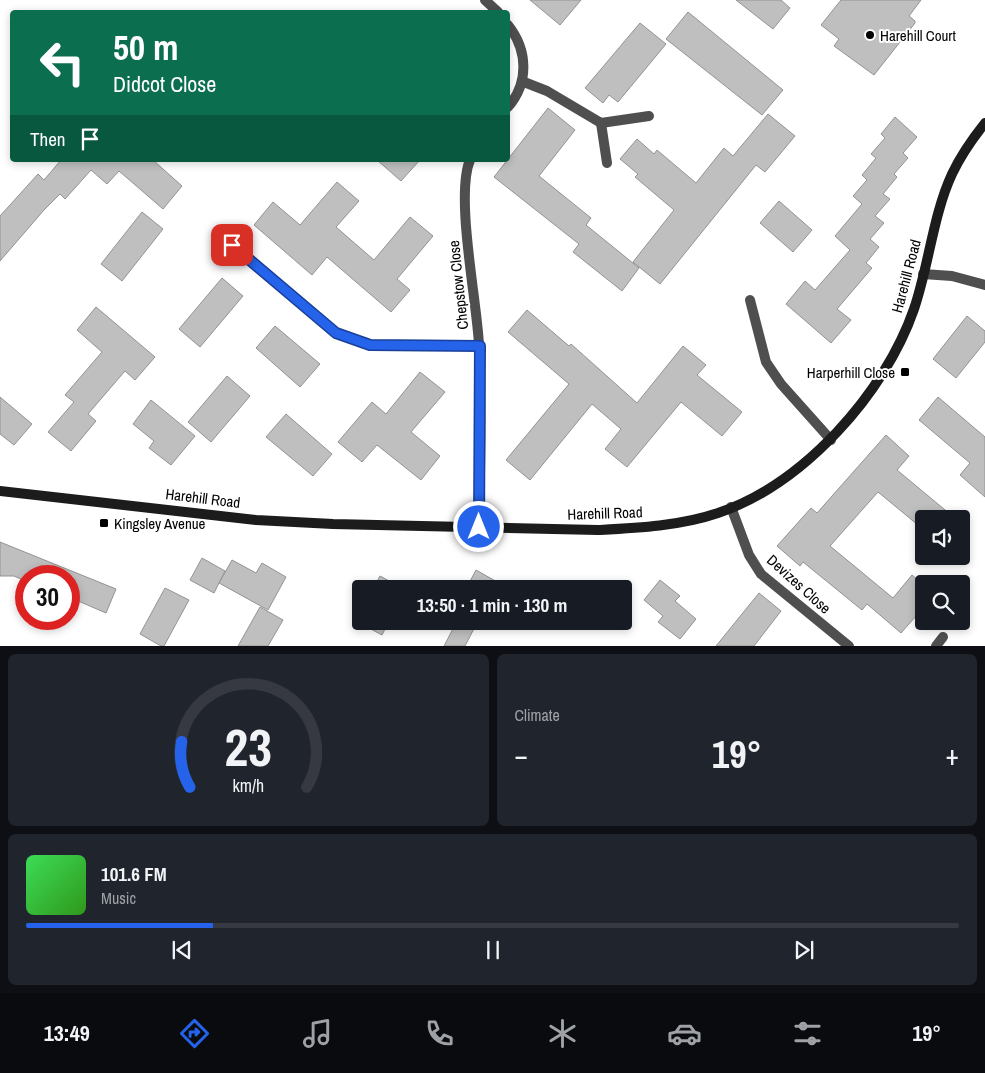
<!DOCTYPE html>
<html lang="en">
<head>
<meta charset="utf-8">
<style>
	:root { --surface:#171b24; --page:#20242c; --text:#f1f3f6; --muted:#9ea1a6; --line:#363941; --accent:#2563eb }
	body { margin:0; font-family:"Archivo Narrow",sans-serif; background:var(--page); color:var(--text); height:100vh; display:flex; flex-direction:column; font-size:19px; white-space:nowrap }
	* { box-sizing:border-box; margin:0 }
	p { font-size:16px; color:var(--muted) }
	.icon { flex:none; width:28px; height:28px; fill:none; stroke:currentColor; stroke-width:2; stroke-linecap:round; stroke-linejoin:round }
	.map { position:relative; height:646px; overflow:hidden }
	.details { display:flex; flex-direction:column; gap:8px; padding:8px; background:#0d0f14; flex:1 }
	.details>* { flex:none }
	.hud { position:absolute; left:10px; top:10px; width:500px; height:152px; border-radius:5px; box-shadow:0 2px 8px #0003; background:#0b6e4f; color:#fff; overflow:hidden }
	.controls { position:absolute; left:915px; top:510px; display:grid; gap:10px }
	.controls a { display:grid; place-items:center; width:55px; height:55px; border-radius:5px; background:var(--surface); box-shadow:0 2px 8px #0003; font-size:25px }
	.speed { position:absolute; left:15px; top:565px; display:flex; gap:10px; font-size:25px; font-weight:700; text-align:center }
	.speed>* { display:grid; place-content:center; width:65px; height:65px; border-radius:50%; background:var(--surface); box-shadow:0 2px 8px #0003; line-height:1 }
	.speed .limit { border:8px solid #d22; background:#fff; color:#111 }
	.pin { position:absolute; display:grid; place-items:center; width:42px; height:42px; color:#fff; margin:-21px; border-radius:10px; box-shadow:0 2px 8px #0006 }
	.me { position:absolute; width:55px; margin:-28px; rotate:0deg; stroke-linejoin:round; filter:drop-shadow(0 0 4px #0008) }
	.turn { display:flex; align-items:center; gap:18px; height:105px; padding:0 20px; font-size:22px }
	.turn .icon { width:65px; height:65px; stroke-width:2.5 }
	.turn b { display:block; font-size:35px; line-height:42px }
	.then { display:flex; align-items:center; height:48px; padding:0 20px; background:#0003; gap:10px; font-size:19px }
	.big { font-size:38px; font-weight:800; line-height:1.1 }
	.details .tile { flex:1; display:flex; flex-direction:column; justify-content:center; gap:8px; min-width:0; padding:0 18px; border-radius:8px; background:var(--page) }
	.details .dial { align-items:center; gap:0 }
	.dial svg { height:130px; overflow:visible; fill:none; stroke:var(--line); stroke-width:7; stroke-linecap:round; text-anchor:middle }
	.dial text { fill:var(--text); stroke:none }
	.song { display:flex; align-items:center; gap:15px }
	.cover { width:60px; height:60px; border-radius:8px; background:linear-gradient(135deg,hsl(130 70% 55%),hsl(110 70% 35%)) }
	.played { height:5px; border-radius:2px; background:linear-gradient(90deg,var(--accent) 20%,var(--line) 20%) }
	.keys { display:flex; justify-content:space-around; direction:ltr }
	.heat { display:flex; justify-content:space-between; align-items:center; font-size:28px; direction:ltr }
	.details .tiles { flex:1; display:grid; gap:8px; grid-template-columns:1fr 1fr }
	.tile:last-child { grid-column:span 2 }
	.trip { position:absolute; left:352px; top:580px; width:280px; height:50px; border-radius:5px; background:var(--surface); box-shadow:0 2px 8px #0003; font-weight:800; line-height:50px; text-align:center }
	.menu { display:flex; height:80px; justify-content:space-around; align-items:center; background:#090b0e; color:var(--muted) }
	.menu .icon { width:35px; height:35px }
	.menu .active { color:var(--accent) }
	.menu b { font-size:22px; color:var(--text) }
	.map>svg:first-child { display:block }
	.building { fill:#bfbfbf; stroke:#939393 }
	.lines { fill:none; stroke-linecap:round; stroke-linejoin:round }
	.street { stroke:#4f4f4f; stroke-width:10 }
	.secondary { stroke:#1c1c1c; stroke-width:10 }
	.route-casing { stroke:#184099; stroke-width:12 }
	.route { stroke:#2563eb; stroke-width:9 }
	.poi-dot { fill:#000; stroke:#fff; stroke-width:2 }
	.labels { text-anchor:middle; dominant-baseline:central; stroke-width:4; stroke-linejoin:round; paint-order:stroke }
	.poi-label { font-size:15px; fill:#000; stroke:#fff; text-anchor:start }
	.street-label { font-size:15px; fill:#000; stroke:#fff }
</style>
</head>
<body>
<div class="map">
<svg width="985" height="646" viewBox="0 0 985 646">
	<rect width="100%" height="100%" fill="#fff"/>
	<!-- building -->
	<g class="building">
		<polygon points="530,0 581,0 560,25"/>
		<polygon points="736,0 781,0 790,8 773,29"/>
		<polygon points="841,0 921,0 909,16 915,21 915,23 874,75 834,46 839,39 821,25"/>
		<polygon points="688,12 783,90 762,115 666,39"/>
		<polygon points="640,23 666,44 618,102 609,95 603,103 585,88"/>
		<polygon points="548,108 575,130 539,176 591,218 586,225 639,268 622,291 573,252 579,244 494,177"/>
		<polygon points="768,114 795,136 765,172 756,165 660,284 633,262 674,210 635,177 638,174 620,159 637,139 654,154 657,150 696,183 724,148 733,156"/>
		<polygon points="895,117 917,137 903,153 908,158 894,174 897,177 883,194 890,199 875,216 884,223 870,239 879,247 866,263 872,268 837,309 851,320 831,343 786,304 805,281 815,290 850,250 835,236 862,204 853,196 867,180 862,175 876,158 871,154 885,138 881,134"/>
		<polygon points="61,160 153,160 182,186 163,209 119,171 107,184 91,170 65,199 60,194 44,210 0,261 0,216 38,174 44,180"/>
		<polygon points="377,160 420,160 401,181"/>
		<polygon points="337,182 359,201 336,227 374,260 410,217 433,236 397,279 410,290 391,312 327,257 312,275 254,225 273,202 300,225"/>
		<polygon points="779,201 812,230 793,252 760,223"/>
		<polygon points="142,212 163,229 122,281 101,264"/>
		<polygon points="222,278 243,296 200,347 179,329"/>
		<polygon points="96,307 155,357 135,380 125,371 88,414 96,421 71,451 48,432 74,402 65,395 102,352 77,330"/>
		<polygon points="527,310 569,346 571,344 637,403 683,346 706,365 697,375 742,412 722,436 681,402 627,467 605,449 621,429 592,404 530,480 506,460 569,384 508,332"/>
		<polygon points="967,316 985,331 985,342 956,378 933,359"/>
		<polygon points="275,326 320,364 300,387 256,348"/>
		<polygon points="420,372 445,392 411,432 440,456 421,480 377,445 362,462 338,442 372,402 386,414"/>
		<polygon points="227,376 250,396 211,442 188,422"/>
		<polygon points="0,397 32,424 14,445 0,434"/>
		<polygon points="938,397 985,437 985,497 960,475 970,463 919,420"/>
		<polygon points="151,400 195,436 171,465 149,448 154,441 133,424"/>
		<polygon points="286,414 332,454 313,476 266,437"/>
		<polygon points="886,435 909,456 897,470 956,519 924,519 924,530 878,492 830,546 893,598 912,575 924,585 924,607 901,633 867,604 862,610 803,562 800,566 777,546 811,508 817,513"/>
		<polygon points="0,542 116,589 106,613 69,597 69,576 26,576 26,581 14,576 0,576"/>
		<polygon points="202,558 225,571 214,593 190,580"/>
		<polygon points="232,560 256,573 262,563 286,577 268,610 219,583"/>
		<polygon points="476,570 499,583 496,589 466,589"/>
		<polygon points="380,576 404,589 373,589"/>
		<polygon points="660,580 680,596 675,601 696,619 680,639 658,622 663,616 644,600"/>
		<polygon points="165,588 189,600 164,646 161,646 140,634"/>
		<polygon points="759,593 781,611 754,646 716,646"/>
		<polygon points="260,607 283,620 268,646 238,646"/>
		<polygon points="361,611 361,621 389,621 382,635 356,621"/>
		<polygon points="457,621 478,621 465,646 444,646"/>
	</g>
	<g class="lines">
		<!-- street -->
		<g class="street">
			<polyline points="485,0 498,12"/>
			<path d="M 508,25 C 528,50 529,83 508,107"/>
			<polyline points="524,82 547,91 601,123 649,116"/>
			<polyline points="601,123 607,163"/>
			<path d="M 470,160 C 455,196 477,301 479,345 C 482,405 480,466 479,527"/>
			<polyline points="232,245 336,333 370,345 479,346"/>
			<polyline points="923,274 952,276 985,285"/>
			<polyline points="750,300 766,362 781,384 831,440"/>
			<polyline points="731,507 749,555 761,574 849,646"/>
			<polyline points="936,646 943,637"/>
		</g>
		<!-- secondary -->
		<path class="secondary" d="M 0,491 L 256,520 L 333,524 L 598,530 C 637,528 680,526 718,513 C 804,484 885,393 914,309 C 929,265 933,215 952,174 C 961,155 973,138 985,123"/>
	</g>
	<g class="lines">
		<defs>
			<polyline id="route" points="232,245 336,333 370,345 480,346 479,527"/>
		</defs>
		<!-- route casing -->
		<use href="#route" class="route-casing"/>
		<!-- route -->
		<use href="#route" class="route"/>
	</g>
	<!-- markers -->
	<g class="poi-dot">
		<circle cx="870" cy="35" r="5"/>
		<rect x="900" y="367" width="10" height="10" rx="2.5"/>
		<rect x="99" y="518" width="10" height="10" rx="2.5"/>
	</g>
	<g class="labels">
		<!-- poi labels -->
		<g class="poi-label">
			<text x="880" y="35">Harehill Court</text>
			<text x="895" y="372" text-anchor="end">Harperhill Close</text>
			<text x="114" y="523">Kingsley Avenue</text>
		</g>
		<!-- street labels -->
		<g class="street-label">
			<text transform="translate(906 276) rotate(-75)">Harehill Road</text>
			<text transform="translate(458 285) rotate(-96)">Chepstow Close</text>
			<text transform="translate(203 498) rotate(7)">Harehill Road</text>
			<text transform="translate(605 513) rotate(-2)">Harehill Road</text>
			<text transform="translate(799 584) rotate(42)">Devizes Close</text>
		</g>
	</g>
</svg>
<div class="controls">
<a><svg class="icon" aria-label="sound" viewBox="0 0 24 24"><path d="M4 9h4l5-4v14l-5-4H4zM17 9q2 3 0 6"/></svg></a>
<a><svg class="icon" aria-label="search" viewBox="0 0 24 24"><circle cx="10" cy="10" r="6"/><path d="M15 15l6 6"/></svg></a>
</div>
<div class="speed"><div class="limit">30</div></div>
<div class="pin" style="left:232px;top:245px;background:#d93025"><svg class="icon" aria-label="arrive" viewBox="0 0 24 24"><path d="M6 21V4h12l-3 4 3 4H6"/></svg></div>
<svg class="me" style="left:479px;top:527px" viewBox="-20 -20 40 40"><circle r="17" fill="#2563eb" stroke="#fff" stroke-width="3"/><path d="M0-11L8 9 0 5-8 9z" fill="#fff"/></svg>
<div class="trip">13:50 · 1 min · 130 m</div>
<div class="hud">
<div class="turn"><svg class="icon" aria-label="left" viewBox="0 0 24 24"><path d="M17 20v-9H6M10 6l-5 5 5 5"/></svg><div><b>50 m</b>Didcot Close</div></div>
<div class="then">Then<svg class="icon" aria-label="arrive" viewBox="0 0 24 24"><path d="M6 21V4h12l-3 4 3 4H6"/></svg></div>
</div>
</div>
<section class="details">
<div class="tiles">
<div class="tile dial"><svg viewBox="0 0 100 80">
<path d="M14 69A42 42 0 1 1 86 69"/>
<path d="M14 69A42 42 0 0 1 9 41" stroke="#2563eb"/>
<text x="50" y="56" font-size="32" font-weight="700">23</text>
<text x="50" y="72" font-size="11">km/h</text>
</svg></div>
<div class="tile"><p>Climate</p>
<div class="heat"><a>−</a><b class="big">19°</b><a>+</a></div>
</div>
<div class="tile">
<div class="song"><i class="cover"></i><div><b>101.6 FM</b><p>Music</p></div></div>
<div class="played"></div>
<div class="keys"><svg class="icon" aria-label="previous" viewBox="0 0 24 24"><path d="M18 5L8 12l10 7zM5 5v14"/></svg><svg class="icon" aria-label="pause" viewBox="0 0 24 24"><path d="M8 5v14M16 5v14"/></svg><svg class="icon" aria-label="next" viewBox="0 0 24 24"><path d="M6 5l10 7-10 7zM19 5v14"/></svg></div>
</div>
</div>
</section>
<nav class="menu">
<b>13:49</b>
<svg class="icon active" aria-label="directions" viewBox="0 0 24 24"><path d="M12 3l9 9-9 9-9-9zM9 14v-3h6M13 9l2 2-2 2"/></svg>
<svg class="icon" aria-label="music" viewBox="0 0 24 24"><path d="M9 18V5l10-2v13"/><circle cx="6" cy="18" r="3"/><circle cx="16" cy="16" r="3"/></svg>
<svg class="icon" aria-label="phone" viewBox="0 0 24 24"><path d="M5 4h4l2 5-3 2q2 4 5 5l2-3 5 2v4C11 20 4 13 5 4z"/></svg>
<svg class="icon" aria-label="climate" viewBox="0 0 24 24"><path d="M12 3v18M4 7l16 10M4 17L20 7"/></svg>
<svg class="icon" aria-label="car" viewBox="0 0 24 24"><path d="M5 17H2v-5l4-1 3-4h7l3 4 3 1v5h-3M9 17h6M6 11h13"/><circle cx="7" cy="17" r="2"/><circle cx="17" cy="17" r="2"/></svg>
<svg class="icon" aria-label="filters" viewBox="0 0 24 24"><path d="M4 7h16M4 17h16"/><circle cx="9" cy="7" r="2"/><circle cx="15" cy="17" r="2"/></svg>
<b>19°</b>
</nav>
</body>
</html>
